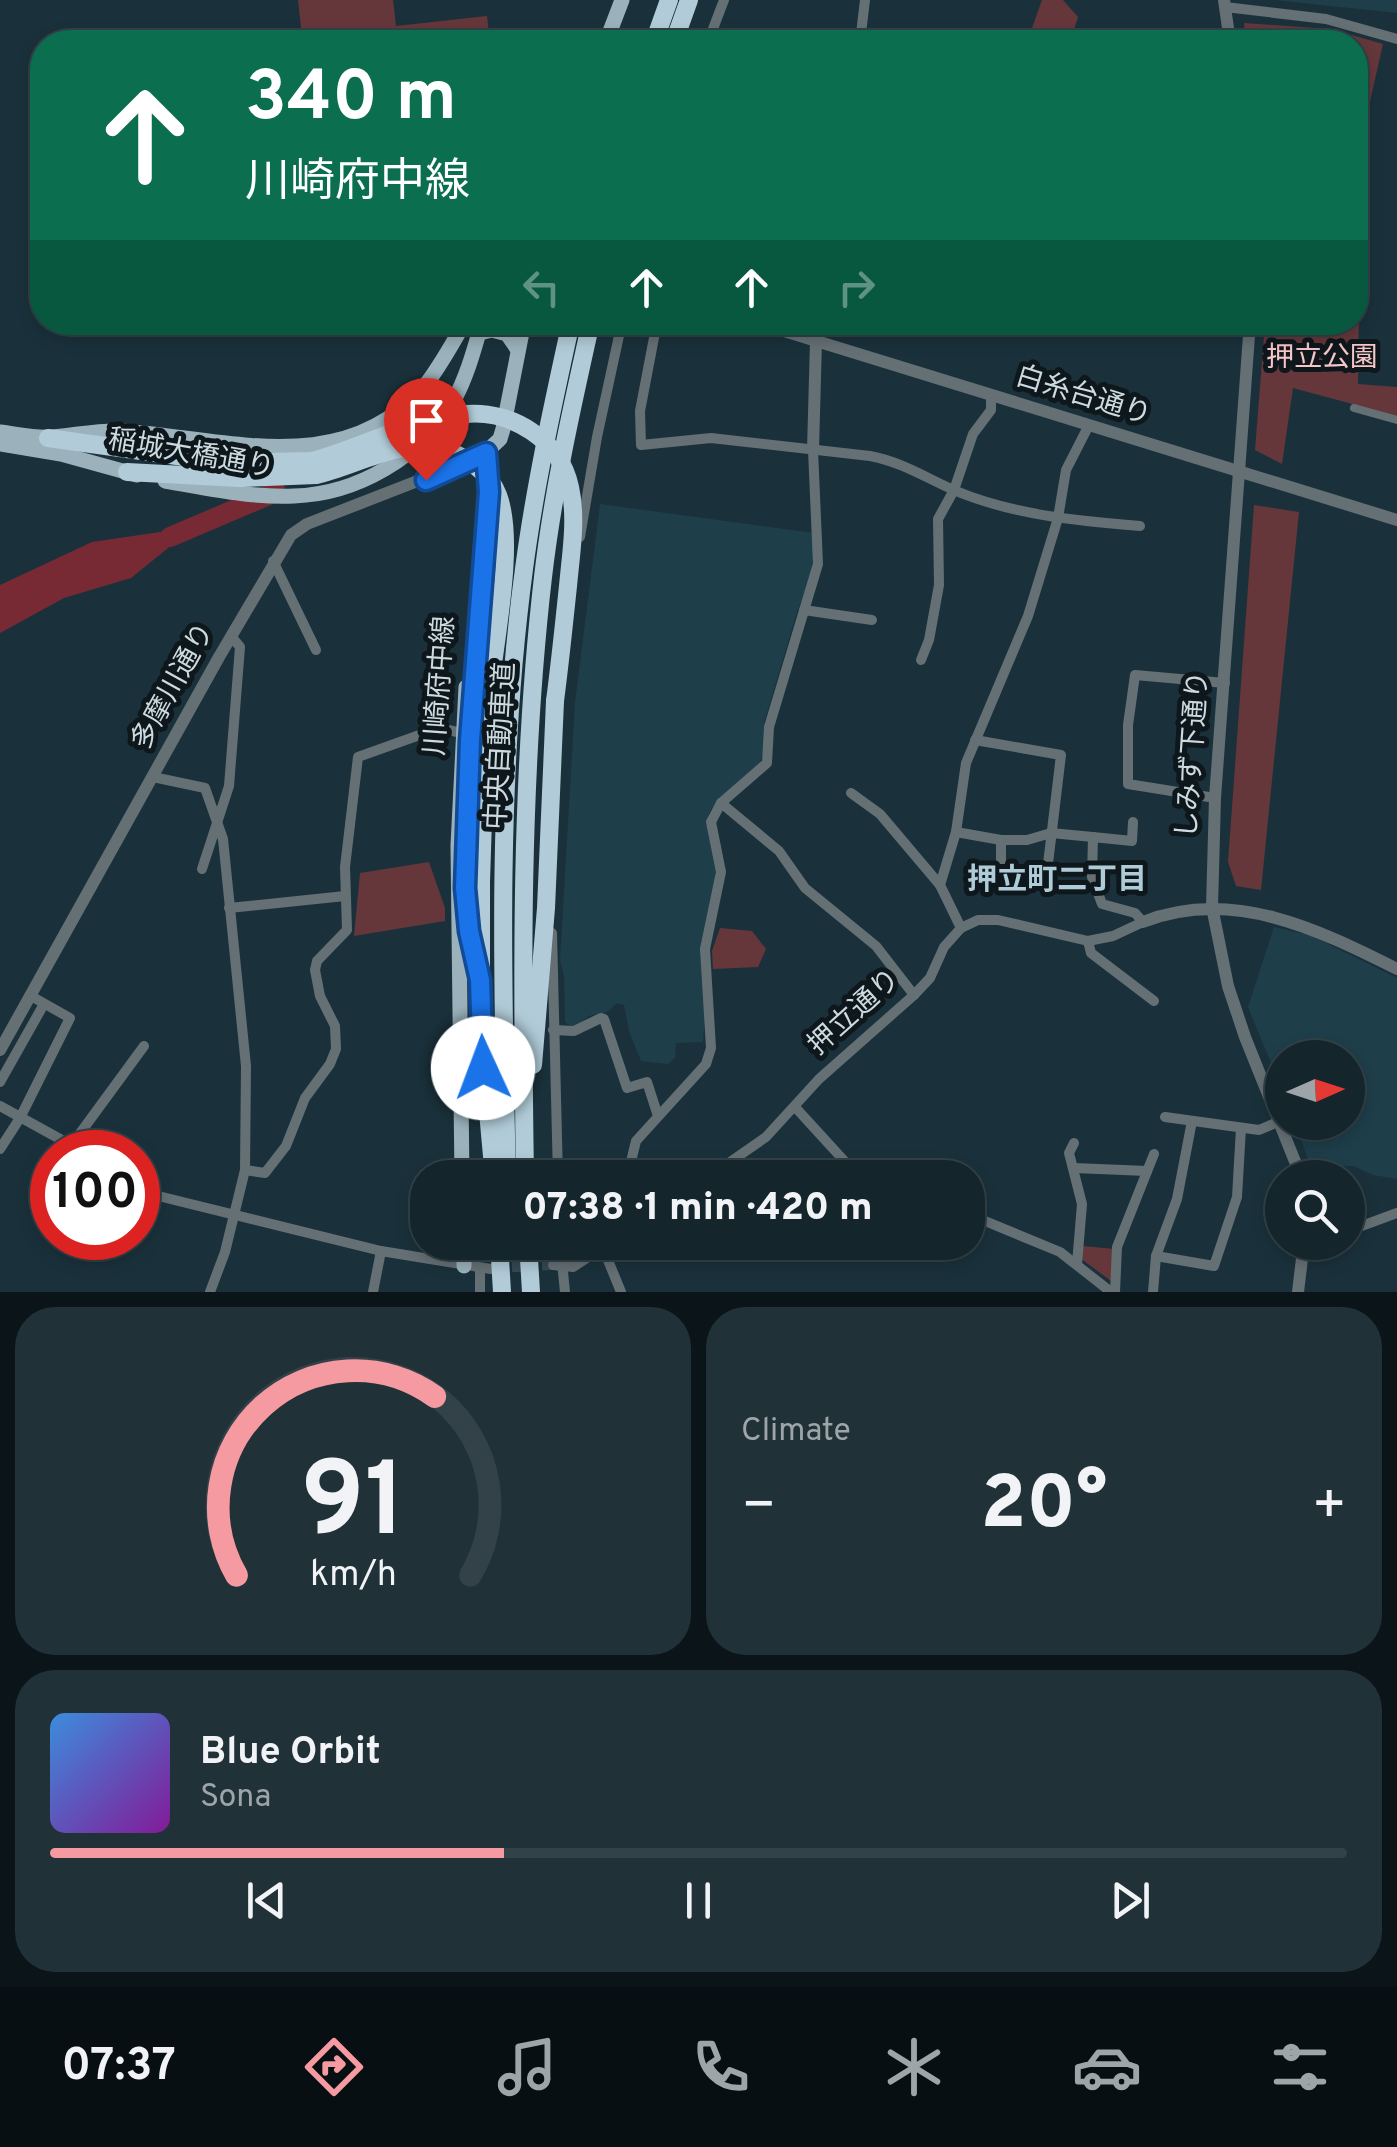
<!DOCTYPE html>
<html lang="en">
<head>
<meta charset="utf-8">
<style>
	:root { --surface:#14252c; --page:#213138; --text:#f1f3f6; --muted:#9da5a9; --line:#334248; --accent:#f49aa0 }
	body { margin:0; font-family:Overpass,"Noto Sans JP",sans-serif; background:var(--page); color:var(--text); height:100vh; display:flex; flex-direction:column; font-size:38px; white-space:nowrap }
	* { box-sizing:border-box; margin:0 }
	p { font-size:32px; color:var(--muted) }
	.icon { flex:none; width:55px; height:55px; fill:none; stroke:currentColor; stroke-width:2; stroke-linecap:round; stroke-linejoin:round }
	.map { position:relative; height:1292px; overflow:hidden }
	.side { display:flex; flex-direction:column; gap:15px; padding:15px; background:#0b1418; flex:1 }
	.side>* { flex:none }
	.top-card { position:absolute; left:30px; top:30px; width:1338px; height:305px; border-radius:40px; box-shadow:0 5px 15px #0003,0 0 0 2px var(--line); background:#0b6e4f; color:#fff; overflow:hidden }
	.needle { width:65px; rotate:87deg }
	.tools { position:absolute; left:1265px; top:1040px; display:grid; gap:20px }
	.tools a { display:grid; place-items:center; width:100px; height:100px; border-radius:50%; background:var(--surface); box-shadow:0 5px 15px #0003,0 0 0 2px var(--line); font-size:50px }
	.speed { position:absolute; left:30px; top:1130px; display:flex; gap:20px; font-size:50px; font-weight:700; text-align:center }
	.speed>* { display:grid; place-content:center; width:130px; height:130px; border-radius:50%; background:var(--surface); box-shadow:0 5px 15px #0003,0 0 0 2px var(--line); line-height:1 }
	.speed .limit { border:15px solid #d22; background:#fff; color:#111 }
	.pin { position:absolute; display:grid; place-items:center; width:85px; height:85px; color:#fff; margin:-102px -42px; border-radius:50% 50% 50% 0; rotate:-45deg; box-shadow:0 0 10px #0007 }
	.pin .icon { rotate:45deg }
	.me { position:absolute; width:110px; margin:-55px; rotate:358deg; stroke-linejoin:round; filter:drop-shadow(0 0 8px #0008) }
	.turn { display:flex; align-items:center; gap:35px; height:210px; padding:0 50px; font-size:45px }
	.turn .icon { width:130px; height:130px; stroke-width:2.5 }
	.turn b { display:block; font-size:70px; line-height:85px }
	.lanes { display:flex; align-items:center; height:95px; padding:0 50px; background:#0003; justify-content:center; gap:50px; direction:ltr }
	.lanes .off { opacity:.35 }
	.big { font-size:75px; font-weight:800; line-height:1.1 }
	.side .tile { flex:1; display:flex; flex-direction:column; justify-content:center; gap:15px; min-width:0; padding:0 35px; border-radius:40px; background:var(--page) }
	.side .dial { align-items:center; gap:0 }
	.dial svg { height:260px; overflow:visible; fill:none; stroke:var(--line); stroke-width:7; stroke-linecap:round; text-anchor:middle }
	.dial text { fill:var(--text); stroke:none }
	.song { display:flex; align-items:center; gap:30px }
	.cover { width:120px; height:120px; border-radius:15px; background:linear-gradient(135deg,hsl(210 70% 55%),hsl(290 70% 35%)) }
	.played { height:10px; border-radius:5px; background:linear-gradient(90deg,var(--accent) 35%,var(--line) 35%) }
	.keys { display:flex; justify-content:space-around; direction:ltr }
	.heat { display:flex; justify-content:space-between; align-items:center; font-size:55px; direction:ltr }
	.side .tiles { flex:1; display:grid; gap:15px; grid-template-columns:1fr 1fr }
	.tile:last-child { grid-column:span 2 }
	.trip { position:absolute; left:410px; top:1160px; width:575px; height:100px; border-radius:40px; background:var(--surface); box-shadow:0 5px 15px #0003,0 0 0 2px var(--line); font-weight:800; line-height:100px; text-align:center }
	.tabs { display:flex; height:160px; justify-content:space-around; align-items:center; background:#080f12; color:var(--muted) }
	.tabs .icon { width:70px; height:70px }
	.tabs .current { color:var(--accent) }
	.tabs b { font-size:45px; color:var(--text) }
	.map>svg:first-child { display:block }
	.built { fill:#1e3e4a }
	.green { fill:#65373b }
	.water { fill:#772a34 }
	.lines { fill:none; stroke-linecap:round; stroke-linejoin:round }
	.river { stroke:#772a34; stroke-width:20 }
	.minor-tunnel { stroke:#354a54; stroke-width:10; stroke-dasharray:10 5; stroke-linecap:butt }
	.pedestrian { stroke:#657075; stroke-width:8 }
	.minor { stroke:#657075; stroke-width:10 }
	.tertiary { stroke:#657075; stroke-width:12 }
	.primary { stroke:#9bb2bc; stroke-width:15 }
	.motorway { stroke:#b1ccd8; stroke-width:18 }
	.motorway-bridge { stroke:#b1ccd8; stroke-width:18 }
	.route-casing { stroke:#114b97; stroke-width:25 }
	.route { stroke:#1a73e8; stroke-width:18 }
	.labels { text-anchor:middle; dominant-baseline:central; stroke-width:10; stroke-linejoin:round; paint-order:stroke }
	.park-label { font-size:28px; fill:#f5c5c7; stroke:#0d171c }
	.street-label { font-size:28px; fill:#cddae0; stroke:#0d171c }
	.neighbourhood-label { font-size:30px; font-weight:bold; fill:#afcbd7; stroke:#0d171c }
</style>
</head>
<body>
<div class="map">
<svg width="1397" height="1292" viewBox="0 0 1397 1292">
	<rect width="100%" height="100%" fill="#1a313b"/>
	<!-- built -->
	<g class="built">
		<polygon points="1274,0 1397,0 1397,13"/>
		<polygon points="600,504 814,533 812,576 797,612 764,723 764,750 760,764 711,809 706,822 716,866 703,1042 676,1043 675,1058 668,1064 641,1061 629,1031 624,1005 617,1003 607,1012 589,1016 573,1028 565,1022 564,976 560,960 575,703"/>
		<polygon points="1274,927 1312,936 1397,978 1397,1179 1373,1175 1353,1166 1310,1167 1296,1123 1348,1122 1348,1058 1282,1058 1282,1090 1248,1007"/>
	</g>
	<!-- green -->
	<g class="green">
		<polygon points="298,0 393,0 396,26 487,16 490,42 245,42 302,36"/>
		<polygon points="1042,0 1063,0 1078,17 1070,42 1027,42"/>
		<polygon points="1244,23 1331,29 1383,44 1361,141 1358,384 1397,387 1397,416 1293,388 1282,464 1255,450 1265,323 1355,322 1355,42 1246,42"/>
		<polygon points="1254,505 1299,512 1261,890 1236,886 1228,862"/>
		<polygon points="429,862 445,908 445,921 354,936 360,873"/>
		<polygon points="720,928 752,931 766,949 758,967 713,969 712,951"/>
		<polygon points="1083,1246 1114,1249 1111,1281 1080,1258"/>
	</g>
	<!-- water -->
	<polygon class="water" points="194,527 131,578 64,598 0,633 0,585 92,542"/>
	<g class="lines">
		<!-- river -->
		<polyline class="river" points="170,537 276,492"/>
		<!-- minor-tunnel -->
		<polyline class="minor-tunnel" points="497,1268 553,1265"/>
		<!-- pedestrian -->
		<polyline class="pedestrian" points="1354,408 1397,420"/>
		<!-- minor -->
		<g class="minor">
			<polyline points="1225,7 1326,19 1397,39"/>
			<polyline points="708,42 724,0"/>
			<polyline points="860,42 865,0"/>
			<path d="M 657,322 L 640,411 L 641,445 L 711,438 L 870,456 C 902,462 926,478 956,491 C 1014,515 1078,521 1140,526"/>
			<polyline points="580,537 597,437 622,322"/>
			<polyline points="273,561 316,650"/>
			<polyline points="804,610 872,620"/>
			<polyline points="921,660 929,640 939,585 938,519 954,490 973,434 991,410 991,395"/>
			<polyline points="975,740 1061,755 1047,872"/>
			<polyline points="153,777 205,788 223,839 246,1066 245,1170 225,1252 210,1292"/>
			<polyline points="851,793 880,814 940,885"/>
			<polyline points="1215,798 1128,784 1128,725 1135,675 1225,683"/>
			<polyline points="721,803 779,851 805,888 876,946 914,995"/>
			<polyline points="956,832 1001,840 1027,840 1051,833 1093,837"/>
			<polyline points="1001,861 1001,840"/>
			<polyline points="202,869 229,786 240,647 231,636"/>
			<polyline points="229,908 345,896"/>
			<polyline points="961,928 940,885 956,832 966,763 1028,616 1058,518 1066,470 1089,425"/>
			<polyline points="552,933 558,1178"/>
			<polyline points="1088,941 1091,953 1154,1001"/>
			<polyline points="553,1030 574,1031 601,1018 604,1019 627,1088 647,1082 658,1116"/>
			<polyline points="0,1082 44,1004"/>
			<polyline points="0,1106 60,1139 77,1152"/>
			<polyline points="795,1107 848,1165"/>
			<polyline points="1165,1117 1259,1130 1278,1122"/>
			<polyline points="1074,1143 1069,1153 1082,1204 1077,1264"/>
			<polyline points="70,1147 144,1046"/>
			<polyline points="0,1149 20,1118 70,1018 31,996"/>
			<polyline points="1074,1168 1147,1171"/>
			<polyline points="245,1170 265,1173 286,1146 305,1098 330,1064 336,1049 335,1026 320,996 315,970 317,961 347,930 345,867 358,757 439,728 462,733"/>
			<polyline points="627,1178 636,1141 706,1064 711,1048 705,949 721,872 711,822 721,803 767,763 769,727 818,564 813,450"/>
			<polyline points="707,1178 766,1137 819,1079 914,995 930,978 944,947 961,928 978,920 998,920 1088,941 1113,936 1143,922 1135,913 1102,904 1092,877 1093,837 1132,841 1133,822"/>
			<polyline points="138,1191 381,1251 491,1269"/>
			<polyline points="968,1214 1060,1252 1111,1292"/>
			<polyline points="1348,1231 1397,1213"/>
			<polyline points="560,1242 565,1292"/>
			<polyline points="603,1248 621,1292"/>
			<polyline points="1156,1256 1214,1266 1237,1197 1241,1128"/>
			<polyline points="553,1265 573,1267 611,1242"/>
			<polyline points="480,1268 480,1292"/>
			<polyline points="373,1292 381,1251"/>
			<polyline points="1115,1292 1117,1247 1154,1154"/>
			<polyline points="1153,1292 1156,1256 1177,1199 1192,1121"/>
		</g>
		<!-- tertiary -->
		<g class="tertiary">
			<polyline points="1224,0 1230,42"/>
			<polyline points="755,322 1397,520"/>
			<polyline points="1250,322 1215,798 1212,907 1228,986 1245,1037 1296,1164 1298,1178"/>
			<polyline points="813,450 816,341"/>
			<path d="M 1143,922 C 1232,887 1317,929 1397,969"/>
			<polyline points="0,1050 219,657 291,535 307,524 474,459"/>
			<polyline points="1298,1292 1304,1242"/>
		</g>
		<!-- primary -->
		<g class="primary">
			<polyline points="606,42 622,0"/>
			<polyline points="479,333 492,330 507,334 518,350"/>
			<path d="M 0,432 C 17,434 36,439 53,437 C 76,435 98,430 121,431 C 226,438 343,480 424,387 C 440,367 452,344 465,322"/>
			<polyline points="0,444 61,454 137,475"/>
			<polyline points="485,453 500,439 503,429 524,322"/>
			<path d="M 165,481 C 207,488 251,498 294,496 C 357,494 421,457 453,402 C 467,377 474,350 482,322"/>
			<polyline points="485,520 489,491 485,453"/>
			<polyline points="462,1178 458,846 466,687"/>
			<polyline points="464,1242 464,1266"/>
		</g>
		<!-- motorway -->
		<g class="motorway">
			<polyline points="654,42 669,0"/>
			<polyline points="674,42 689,0"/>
			<polyline points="48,438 227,463 312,461"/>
			<polyline points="127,472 240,478 316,475"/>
			<polyline points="474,681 487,513"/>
			<polyline points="481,882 481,1035 494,1178"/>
			<polyline points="533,1065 546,908 555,701"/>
			<path d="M 507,1178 C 502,975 497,770 524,569 C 535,486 553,404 571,322"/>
			<path d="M 525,1178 C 522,977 520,776 543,577 C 553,491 572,407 591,322"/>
			<polyline points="499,1242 502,1292"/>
			<polyline points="528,1242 531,1292"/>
		</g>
		<!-- motorway-bridge -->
		<g class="motorway-bridge">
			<path d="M 312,461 C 362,448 414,418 466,414 C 512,410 560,440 570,487 C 577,519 571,553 568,586 C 564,624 560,663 555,701"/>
			<path d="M 316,475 C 355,466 401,438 441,449 C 465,455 489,472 498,495 C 517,545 492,651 488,707 C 484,765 483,823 481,882"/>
			<polyline points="474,681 465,888 479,980"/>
		</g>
	</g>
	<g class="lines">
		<defs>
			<polyline id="route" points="426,480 486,453 489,492 470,740 465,888 469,931 480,980 483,1068"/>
		</defs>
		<!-- route casing -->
		<use href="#route" class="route-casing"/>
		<!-- route -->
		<use href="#route" class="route"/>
	</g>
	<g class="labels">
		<!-- park labels -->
		<g class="park-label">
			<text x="1322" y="359">押立公園</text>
		</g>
		<!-- street labels -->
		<g class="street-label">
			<text transform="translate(1083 397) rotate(17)">白糸台通り</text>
			<text transform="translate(191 455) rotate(10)">稲城大橋通り</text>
			<text transform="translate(441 686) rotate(-86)">川崎府中線</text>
			<text transform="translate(174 687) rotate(-61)">多摩川通り</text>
			<text transform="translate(502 746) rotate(-87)">中央自動車道</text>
			<text transform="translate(1194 755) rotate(-86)">しみず下通り</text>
			<text transform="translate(855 1013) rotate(-42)">押立通り</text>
		</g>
		<!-- neighbourhood labels -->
		<g class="neighbourhood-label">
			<text x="1057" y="881">押立町二丁目</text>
		</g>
	</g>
</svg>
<div class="tools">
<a><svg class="needle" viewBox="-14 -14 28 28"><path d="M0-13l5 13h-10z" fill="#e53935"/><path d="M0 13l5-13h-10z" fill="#9da5a9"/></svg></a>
<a><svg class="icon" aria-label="search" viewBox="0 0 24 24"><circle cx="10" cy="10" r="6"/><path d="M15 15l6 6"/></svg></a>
</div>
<div class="speed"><div class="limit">100</div></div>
<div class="pin" style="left:426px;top:480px;background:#d93025"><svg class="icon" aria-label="arrive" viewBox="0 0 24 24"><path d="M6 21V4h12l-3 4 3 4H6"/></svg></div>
<svg class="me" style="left:483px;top:1068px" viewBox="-20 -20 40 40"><circle r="19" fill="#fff"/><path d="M0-13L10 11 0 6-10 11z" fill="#1a73e8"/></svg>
<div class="trip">07:38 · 1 min · 420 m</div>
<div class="top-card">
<div class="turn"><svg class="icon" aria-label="ahead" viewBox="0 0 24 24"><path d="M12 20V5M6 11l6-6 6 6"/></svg><div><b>340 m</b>川崎府中線</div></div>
<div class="lanes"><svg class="icon off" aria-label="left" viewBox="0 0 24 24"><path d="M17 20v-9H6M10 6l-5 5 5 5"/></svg><svg class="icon" aria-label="ahead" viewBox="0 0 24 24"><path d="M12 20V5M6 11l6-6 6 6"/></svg><svg class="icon" aria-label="ahead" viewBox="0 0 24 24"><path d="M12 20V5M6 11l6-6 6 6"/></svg><svg class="icon off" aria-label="right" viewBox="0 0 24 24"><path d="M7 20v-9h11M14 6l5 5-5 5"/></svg></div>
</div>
</div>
<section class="side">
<div class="tiles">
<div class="tile dial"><svg viewBox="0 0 100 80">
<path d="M14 69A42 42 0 1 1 86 69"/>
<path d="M14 69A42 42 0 0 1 75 14" stroke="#f49aa0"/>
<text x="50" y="56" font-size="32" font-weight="700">91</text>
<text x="50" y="72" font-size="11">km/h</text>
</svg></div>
<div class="tile"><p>Climate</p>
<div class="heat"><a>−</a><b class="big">20°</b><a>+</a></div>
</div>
<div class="tile">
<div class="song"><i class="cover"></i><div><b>Blue Orbit</b><p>Sona</p></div></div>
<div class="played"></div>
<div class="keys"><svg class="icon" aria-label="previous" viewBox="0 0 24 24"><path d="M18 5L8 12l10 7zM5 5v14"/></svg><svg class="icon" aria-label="pause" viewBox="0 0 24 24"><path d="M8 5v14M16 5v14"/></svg><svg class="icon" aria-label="next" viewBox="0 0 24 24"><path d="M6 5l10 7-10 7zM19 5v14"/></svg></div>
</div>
</div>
</section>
<nav class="tabs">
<b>07:37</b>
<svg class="icon current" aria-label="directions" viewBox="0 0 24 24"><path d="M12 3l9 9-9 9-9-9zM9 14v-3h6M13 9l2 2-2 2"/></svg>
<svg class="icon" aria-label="music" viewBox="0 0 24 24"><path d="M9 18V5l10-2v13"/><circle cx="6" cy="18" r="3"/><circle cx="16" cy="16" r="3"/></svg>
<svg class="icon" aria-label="phone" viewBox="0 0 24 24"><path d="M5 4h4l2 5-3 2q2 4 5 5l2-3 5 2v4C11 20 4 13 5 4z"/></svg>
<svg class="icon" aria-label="climate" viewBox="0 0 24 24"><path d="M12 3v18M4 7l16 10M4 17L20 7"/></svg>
<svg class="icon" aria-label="car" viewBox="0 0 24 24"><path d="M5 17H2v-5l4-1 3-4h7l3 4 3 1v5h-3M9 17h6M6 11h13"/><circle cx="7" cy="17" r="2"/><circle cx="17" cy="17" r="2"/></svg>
<svg class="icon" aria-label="filters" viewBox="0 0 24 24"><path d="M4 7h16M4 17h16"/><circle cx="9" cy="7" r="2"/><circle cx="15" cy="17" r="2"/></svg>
</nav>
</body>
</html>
